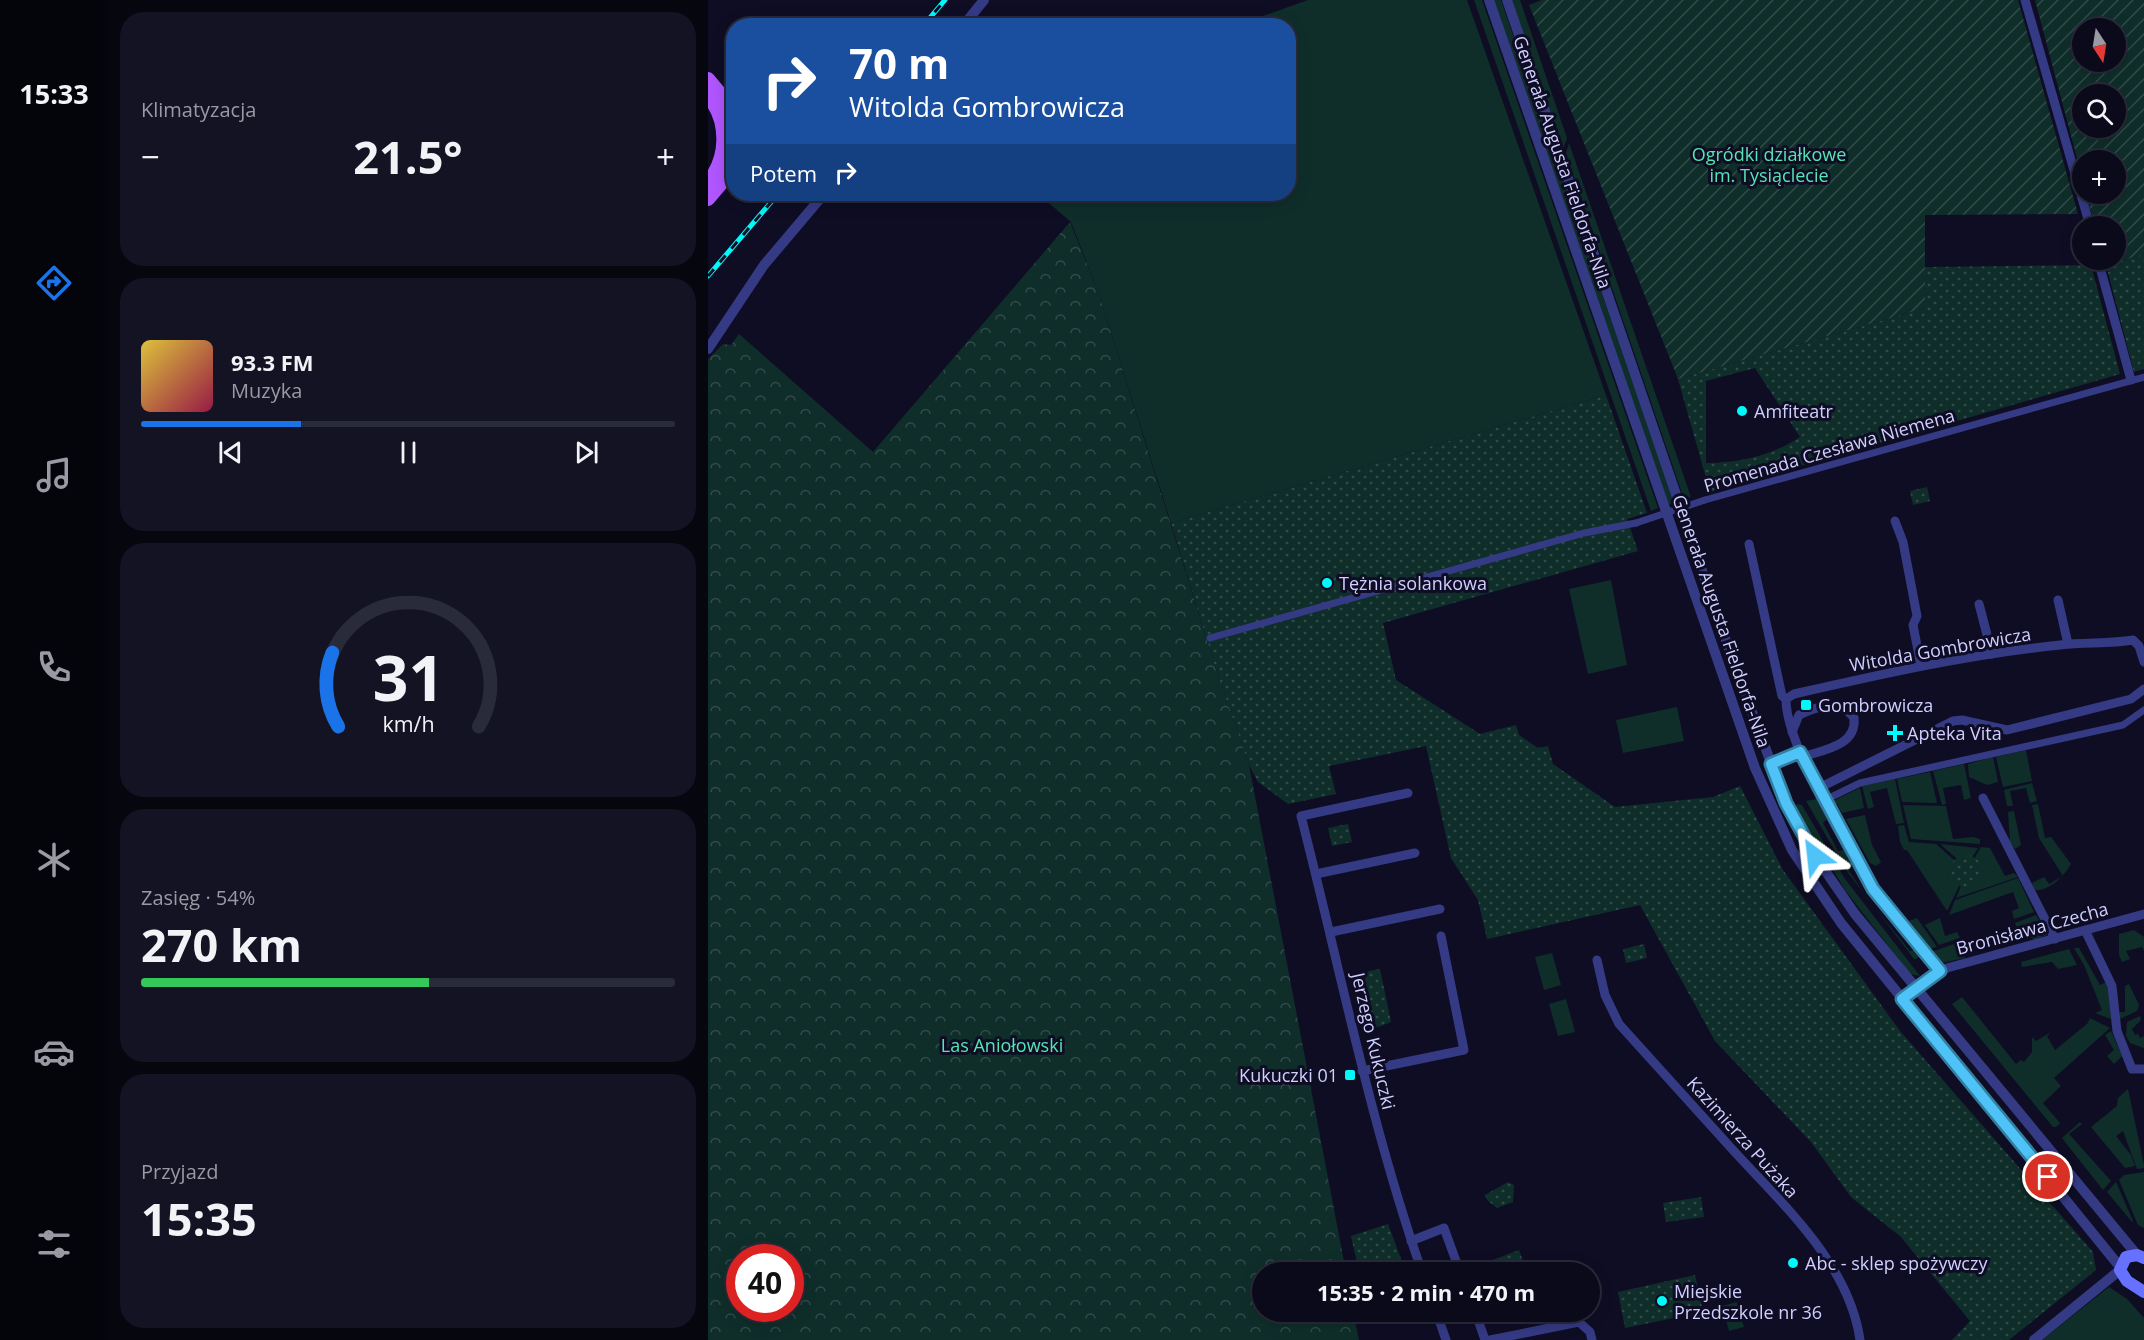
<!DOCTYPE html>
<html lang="pl">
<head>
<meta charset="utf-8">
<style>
	:root { --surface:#0a0a1b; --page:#131324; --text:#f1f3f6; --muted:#999aa3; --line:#2a2b3a; --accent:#1a73e8 }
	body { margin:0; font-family:"Open Sans",sans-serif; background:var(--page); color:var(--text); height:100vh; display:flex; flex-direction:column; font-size:22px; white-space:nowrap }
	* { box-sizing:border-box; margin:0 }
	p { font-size:20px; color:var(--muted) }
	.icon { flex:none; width:33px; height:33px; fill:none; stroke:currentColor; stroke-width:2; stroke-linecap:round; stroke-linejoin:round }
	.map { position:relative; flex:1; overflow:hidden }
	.sheet { display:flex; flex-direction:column; gap:12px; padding:12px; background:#06060f; width:600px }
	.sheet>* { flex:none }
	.banner { position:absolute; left:18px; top:18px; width:570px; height:183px; border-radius:24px; box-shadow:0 3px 15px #0003,0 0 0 2px var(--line); background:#1a4fa0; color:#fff; overflow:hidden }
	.needle { width:39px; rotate:168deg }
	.tools { position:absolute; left:1364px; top:18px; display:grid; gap:12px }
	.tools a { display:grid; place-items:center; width:54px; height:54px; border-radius:50%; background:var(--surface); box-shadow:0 3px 15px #0003,0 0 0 2px var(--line); font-size:30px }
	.speed { position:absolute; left:18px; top:1244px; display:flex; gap:12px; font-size:30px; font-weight:700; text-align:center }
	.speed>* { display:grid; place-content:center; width:78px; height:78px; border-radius:50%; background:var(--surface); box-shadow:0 3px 15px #0003,0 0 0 2px var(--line); line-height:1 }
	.speed .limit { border:9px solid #d22; background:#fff; color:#111 }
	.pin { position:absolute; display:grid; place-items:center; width:51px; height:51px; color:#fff; margin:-26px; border:3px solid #fff; border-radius:50%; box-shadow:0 2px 6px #0007 }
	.me { position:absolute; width:66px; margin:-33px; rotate:330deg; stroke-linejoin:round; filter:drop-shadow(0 0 4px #0008) }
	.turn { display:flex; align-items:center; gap:21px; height:126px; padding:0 24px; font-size:27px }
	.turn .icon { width:78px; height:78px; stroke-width:2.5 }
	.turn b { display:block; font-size:42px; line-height:51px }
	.then { display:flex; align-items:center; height:57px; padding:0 24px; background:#0003; gap:12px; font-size:22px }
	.big { font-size:45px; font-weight:700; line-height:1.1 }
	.sheet .card { flex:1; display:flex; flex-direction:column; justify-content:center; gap:9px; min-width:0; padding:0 21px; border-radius:24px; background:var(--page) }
	.sheet .dial { align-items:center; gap:0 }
	.dial svg { height:156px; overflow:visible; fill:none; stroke:var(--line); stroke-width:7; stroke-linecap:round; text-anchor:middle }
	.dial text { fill:var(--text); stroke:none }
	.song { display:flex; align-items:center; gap:18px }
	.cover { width:72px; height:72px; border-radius:9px; background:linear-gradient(135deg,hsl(50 70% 55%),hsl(340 70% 35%)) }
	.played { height:6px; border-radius:3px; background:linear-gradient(90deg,var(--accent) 30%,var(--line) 30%) }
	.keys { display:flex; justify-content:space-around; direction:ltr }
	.heat { display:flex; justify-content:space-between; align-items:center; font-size:33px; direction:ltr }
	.charge { height:9px; border-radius:4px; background:linear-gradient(90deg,#34c759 54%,var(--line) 0) }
	.trip { position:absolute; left:544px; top:1262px; width:348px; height:60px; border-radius:30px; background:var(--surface); box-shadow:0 3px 15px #0003,0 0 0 2px var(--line); font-weight:700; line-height:60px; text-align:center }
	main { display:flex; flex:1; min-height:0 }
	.tab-bar { display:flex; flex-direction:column; width:108px; justify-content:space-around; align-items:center; background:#04040b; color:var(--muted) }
	.tab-bar .icon { width:42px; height:42px }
	.tab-bar .active { color:var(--accent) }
	.tab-bar b { font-size:27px; color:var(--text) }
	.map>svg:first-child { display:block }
	.grass { fill:#0f2e2a }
	.forest { fill:url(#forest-crowns); fill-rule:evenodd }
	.park { fill:url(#park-dots); fill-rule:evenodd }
	.garden { fill:url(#garden-furrows); fill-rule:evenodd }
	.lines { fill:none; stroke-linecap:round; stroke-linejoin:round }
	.pedestrian { stroke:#353a85; stroke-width:7 }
	.minor { stroke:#353a85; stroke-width:9 }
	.tertiary { stroke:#353a85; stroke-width:10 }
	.secondary { stroke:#6671ff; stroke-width:12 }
	.primary { stroke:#b056ff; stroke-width:14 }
	.rail-casing { stroke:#00f9fa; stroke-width:5 }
	.rail { stroke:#0e0d24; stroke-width:3; stroke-dasharray:9; stroke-linecap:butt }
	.pedestrian-bridge { stroke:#353a85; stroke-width:7 }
	.route-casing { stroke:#337fa1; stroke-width:15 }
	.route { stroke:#4fc3f7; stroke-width:10 }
	.poi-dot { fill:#00f9fa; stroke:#0e0d24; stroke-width:2 }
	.labels { text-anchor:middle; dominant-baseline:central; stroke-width:6; stroke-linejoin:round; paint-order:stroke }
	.park-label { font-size:18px; fill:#55e6b3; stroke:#0e0d24 }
	.street-label { font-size:18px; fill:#d0cfff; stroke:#0e0d24 }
	.poi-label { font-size:18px; fill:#d0cfff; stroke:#0e0d24; text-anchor:start }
</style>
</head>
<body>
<main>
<nav class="tab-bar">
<b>15:33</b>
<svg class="icon active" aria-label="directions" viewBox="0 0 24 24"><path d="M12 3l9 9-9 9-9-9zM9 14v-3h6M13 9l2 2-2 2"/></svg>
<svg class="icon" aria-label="music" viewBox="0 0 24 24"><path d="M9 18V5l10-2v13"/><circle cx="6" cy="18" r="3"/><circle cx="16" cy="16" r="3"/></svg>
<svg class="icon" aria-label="phone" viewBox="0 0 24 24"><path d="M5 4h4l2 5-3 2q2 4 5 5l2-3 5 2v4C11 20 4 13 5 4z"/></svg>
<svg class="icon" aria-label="climate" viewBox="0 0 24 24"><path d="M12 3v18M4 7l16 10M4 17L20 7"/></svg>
<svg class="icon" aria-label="car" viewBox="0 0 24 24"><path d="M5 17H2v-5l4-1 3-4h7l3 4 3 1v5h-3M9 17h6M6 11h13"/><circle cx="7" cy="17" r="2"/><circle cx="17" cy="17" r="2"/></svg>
<svg class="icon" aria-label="filters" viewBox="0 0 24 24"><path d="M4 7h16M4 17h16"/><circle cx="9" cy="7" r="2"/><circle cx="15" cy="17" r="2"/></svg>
</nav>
<section class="sheet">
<div class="card"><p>Klimatyzacja</p>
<div class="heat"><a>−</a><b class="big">21.5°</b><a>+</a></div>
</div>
<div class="card">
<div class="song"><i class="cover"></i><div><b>93.3 FM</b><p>Muzyka</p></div></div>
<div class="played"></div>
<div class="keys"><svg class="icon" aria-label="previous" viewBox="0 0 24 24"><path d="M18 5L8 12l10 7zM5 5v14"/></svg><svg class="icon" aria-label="pause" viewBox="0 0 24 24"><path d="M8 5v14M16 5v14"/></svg><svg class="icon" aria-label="next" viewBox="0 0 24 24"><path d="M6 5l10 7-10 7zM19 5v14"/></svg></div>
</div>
<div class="card dial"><svg viewBox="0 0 100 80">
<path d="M14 69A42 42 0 1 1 86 69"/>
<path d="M14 69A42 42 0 0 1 11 31" stroke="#1a73e8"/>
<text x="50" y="56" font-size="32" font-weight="700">31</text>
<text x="50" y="72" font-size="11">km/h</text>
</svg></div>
<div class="card"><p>Zasięg · 54%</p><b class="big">270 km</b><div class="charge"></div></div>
<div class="card"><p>Przyjazd</p><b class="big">15:35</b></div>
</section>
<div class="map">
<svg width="1436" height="1340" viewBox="0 0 1436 1340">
	<defs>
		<pattern id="forest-crowns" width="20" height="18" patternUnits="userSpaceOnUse" patternTransform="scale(1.5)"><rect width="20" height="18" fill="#0f2e2a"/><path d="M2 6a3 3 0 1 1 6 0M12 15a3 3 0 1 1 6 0" fill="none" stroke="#314b4a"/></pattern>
		<pattern id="park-dots" width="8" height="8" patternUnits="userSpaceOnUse" patternTransform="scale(1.5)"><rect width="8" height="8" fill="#0f2e2a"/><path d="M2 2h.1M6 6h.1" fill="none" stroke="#314b4a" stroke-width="1.8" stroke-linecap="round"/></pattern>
		<pattern id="garden-furrows" width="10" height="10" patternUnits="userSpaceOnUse" patternTransform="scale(1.5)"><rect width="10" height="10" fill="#0f2e2a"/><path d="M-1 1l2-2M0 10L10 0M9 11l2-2" fill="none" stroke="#314b4a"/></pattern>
	</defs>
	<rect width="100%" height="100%" fill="#0e0d24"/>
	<!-- grass -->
	<g class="grass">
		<polygon points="600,0 759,0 898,395 463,523 390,291 363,222 330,194 580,194 580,26 530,25"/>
		<polygon points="766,0 774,0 950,508 943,511"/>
		<polygon points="785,0 793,0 966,503 959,505"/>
		<polygon points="804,0 812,0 859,138 855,149"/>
		<polygon points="861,143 983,497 976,499 858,153"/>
		<polygon points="903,580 919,665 880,674 861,589"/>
		<polygon points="969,707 976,741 915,753 908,720"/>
		<polygon points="1318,750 1324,781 1295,787 1288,757"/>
		<polygon points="1285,757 1290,782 1279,785 1261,777 1260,764"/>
		<polygon points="1256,764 1263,798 1256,800 1253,785 1235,788 1238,804 1234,805 1225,771"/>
		<polygon points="1222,772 1229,803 1194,802 1189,779"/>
		<polygon points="1187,779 1196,823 1188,824 1179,788 1162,792 1166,807 1160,809 1154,786"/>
		<polygon points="1324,783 1329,801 1322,803 1318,788 1302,791 1305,806 1299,806 1296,790"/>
		<polygon points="1152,788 1156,808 1134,813 1129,804 1123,807 1121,803"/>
		<polygon points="1109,799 1119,819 1115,823 1130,851 1137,850 1145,865 1141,871 1159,898 1202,951 1209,949 1213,955 1208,959 1206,959 1138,870 1098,801"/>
		<polygon points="1090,804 1094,805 1137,879 1212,976 1202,974 1137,890 1087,806"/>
		<path d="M 1330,804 L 1337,838 L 1343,837 L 1363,864 C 1356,876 1342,891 1327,890 L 1324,883 L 1336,877 L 1341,884 L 1355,876 L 1331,838 L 1324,805 Z"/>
		<polygon points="1195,805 1238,806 1245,839 1265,837 1272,839 1272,844 1203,839"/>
		<polygon points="1306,811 1313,845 1307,849 1302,842 1300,812"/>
		<polygon points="1157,815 1164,845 1173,862 1168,866 1162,863 1138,819"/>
		<polygon points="1196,825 1201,842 1228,844 1246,860 1242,873 1252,884 1239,911 1199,850 1196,850 1192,842 1190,826"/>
		<polygon points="1232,844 1270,848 1265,856 1248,858"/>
		<polygon points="1273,847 1282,848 1297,876 1306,873 1310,877 1248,898 1253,886 1270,882 1272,868 1267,857"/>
		<polygon points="1310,878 1326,912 1306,919 1304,911 1311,908 1305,892 1241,915 1247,900"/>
		<polygon points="1328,915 1337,929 1327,932 1338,930 1339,935 1326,940 1322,937 1322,933 1312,936 1307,923"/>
		<polygon points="1209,918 1229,947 1221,949 1201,921"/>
		<polygon points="1232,918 1237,936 1249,932 1252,938 1231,945 1217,925"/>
		<polygon points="1426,930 1436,937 1436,951 1434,947 1418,951 1422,959 1414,962 1411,955 1411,934"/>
		<polygon points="1252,942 1257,958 1234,963 1223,952"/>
		<polygon points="1366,948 1371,948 1392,985 1399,982 1402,991 1403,1019 1387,1013 1394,1010 1376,965"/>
		<polygon points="1361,949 1369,965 1350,969 1344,962 1314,967 1313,962"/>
		<polygon points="844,953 853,985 836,990 827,957"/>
		<polygon points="1421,984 1431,1005 1429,1011 1412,1019 1411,1012 1417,1012 1417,986"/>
		<polygon points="1254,997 1308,1064 1313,1060 1316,1062 1324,1052 1324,1037 1328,1041 1343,1032 1339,1036 1347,1050 1379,1024 1382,1018 1402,1028 1346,1078 1353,1086 1335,1103 1352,1123 1348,1127 1345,1127 1244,1004"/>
		<polygon points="858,999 867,1032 850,1036 841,1004"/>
		<polygon points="1432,1016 1433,1020 1424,1029 1427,1035 1430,1034 1432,1038 1436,1036 1436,1048 1422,1043 1418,1036 1419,1022"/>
		<polygon points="1403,1031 1414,1056 1406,1064 1399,1056 1406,1050 1397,1035"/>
		<polygon points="1420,1089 1436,1165 1436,1168 1429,1169 1415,1131 1408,1136 1423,1155 1427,1166 1417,1168 1383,1127 1409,1106 1410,1098"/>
		<polygon points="1372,1122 1374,1124 1361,1134 1403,1181 1395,1190 1354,1138"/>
		<polygon points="1436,1172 1436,1228 1430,1225 1411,1180 1416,1175"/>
		<polygon points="1408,1182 1425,1221 1424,1222 1399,1192"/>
		<polygon points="1401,1287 1419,1299 1436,1318 1436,1340 1334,1340"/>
		<polygon points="1029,1302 1036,1327 1021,1331 1014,1306"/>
	</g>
	<!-- forest -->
	<path class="forest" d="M 362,222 L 390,291 L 507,666 L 541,765 L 638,1272 L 555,1272 L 555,1311 L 645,1311 L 651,1340 L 0,1340 L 0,359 L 15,344 L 23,345 L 31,334 L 165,452 ZM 32,1257 L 82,1257 L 82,1308 L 32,1308 Z"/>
	<!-- park -->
	<g class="park">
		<polygon points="1436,254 1436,369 1426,372 1398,265"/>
		<path d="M 1383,265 L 1412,374 L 1002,492 L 970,379 L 1217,308 L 1217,267 ZM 1047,368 L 1092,437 C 1063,456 1032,463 998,463 L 998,381 Z"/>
		<polygon points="898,395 939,513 919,519 930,551 675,623 688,680 772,734 808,725 811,735 830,748 840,746 845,764 907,807 1005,797 1032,786 1075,870 1192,1031 1385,1252 1388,1270 1301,1340 1244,1340 1262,1321 1193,1237 1143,1197 1103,1142 1007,1041 932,905 779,939 770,900 743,858 718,746 621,766 628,794 580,804 550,782 541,765 507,666 463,523"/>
		<polygon points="1219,487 1222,501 1205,505 1202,491"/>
		<polygon points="640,824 644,842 624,846 620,828"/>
		<circle cx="1258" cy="871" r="16"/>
		<polygon points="936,944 939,958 918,963 915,949"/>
		<polygon points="672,969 683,1022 665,1029 653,979 661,971"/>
		<polygon points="800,1182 806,1185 805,1202 789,1208 779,1200 777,1195"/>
		<polygon points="993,1197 996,1217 958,1222 955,1203"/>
		<polygon points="680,1224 698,1272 651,1272 643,1236"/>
		<polygon points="811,1250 816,1264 796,1272 786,1272 782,1261"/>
		<polygon points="987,1275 995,1312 917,1328 910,1292"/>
	</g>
	<!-- garden -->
	<g class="garden">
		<polygon points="834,0 1310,0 1370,214 1217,215 1217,308 970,379 821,5"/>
		<path d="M 1327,0 L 1436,0 L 1436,254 L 1398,265 L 1396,260 L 1407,260 L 1407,226 L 1387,226 L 1378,194 L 1407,194 L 1407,160 L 1374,160 L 1374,177 ZM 1374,28 L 1407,28 L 1407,62 L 1374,62 ZM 1374,94 L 1407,94 L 1407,128 L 1374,128 Z"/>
	</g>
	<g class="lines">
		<!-- pedestrian -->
		<g class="pedestrian">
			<polyline points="997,500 1436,377"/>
			<polyline points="502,638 876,533 928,523"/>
			<polyline points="1115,801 1152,783 1415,725 1436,710"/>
		</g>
		<!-- minor -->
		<g class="minor">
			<polyline points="1317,0 1382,226"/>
			<polyline points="1390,260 1423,380"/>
			<polyline points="1187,521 1195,542 1209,616 1205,625 1213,666"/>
			<polyline points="1041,544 1074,696 1078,699"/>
			<polyline points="1350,600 1360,644"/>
			<polyline points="1271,604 1284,654"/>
			<path d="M 1078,699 L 1086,694 C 1174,674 1262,654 1352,645 C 1377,642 1401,644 1425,640 L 1431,646 L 1436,662"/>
			<path d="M 1078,699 C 1077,740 1140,853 1165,889 C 1185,918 1210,944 1232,971"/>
			<path d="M 1084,732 L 1091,715 C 1109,706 1133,699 1146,718 C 1149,746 1115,750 1094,757"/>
			<polyline points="1063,763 1092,752"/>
			<polyline points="1109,789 1245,721 1254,720 1299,730 1423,699 1436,689"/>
			<path d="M 700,793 L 593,816 C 632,968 662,1123 714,1272"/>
			<polyline points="1275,798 1347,939"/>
			<polyline points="608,874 707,853"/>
			<polyline points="1377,930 1404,986 1409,1031 1424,1069 1436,1069"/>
			<polyline points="623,932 732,909"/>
			<path d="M 889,960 L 897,995 L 911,1024 C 949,1066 987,1108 1024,1149 C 1074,1204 1141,1263 1152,1340"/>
			<polyline points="1194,999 1239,968 1436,914"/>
			<polyline points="654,1071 756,1050 733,936"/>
			<polyline points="703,1241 736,1228 752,1272"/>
			<polyline points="728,1311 738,1340"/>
			<polyline points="767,1311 777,1340"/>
			<polyline points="782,1340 871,1322 882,1332 884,1340"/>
		</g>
		<!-- tertiary -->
		<g class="tertiary">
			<polyline points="781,0 1047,768 1084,850 1133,923 1412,1267"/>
			<polyline points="799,0 1026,664 1078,803 1098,843 1147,914 1429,1255"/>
			<polyline points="255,26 276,0"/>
			<polyline points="0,349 56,265 116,194"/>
			<polyline points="1326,1340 1412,1270"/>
		</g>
		<!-- secondary -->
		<polyline class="secondary" points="1436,1258 1429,1255 1418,1257 1412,1270 1419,1281 1436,1292"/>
		<!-- primary -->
		<g class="primary">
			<polyline points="0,79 15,97 26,126"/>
			<path d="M 0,96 C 21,121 20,158 0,182"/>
			<polyline points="0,199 17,179 26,153"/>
		</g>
		<defs>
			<g id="rail">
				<polyline points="215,26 237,0"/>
				<polyline points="0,276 70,194"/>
			</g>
		</defs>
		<!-- rail casing -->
		<use href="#rail" class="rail-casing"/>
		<!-- rail -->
		<use href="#rail" class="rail"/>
		<!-- pedestrian-bridge -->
		<polyline class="pedestrian-bridge" points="928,523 997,500"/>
	</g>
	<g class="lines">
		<defs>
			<polyline id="route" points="1107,856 1078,803 1063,764 1092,752 1165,889 1232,971 1194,999 1340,1177"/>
		</defs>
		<!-- route casing -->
		<use href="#route" class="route-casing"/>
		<!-- route -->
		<use href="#route" class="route"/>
	</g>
	<!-- markers -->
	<g class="poi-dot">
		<circle cx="1034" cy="411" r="6"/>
		<circle cx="619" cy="583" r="6"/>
		<rect x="1092" y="699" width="12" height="12" rx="3"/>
		<path d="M1184 724h6v6h6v6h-6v6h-6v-6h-6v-6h6z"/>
		<rect x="636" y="1069" width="12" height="12" rx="3"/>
		<circle cx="1085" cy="1263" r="6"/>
		<circle cx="954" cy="1301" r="6"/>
	</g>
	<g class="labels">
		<!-- park labels -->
		<g class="park-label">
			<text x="1061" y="154">Ogródki działkowe<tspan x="1061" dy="21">im. Tysiąclecie</tspan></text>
			<text x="294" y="1045">Las Aniołowski</text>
		</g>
		<!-- street labels -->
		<g class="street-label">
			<text transform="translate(855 162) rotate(71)">Generała Augusta Fieldorfa-Nila</text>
			<text transform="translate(1121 450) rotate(-16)">Promenada Czesława Niemena</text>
			<text transform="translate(1014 621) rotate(71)">Generała Augusta Fieldorfa-Nila</text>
			<text transform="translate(1232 649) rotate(-10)">Witolda Gombrowicza</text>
			<text transform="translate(1324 928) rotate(-15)">Bronisława Czecha</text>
			<text transform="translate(666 1041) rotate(77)">Jerzego Kukuczki</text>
			<text transform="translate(1035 1137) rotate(48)">Kazimierza Pużaka</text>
		</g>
		<!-- poi labels -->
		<g class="poi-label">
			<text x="1046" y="411">Amfiteatr</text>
			<text x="631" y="583">Tężnia solankowa</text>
			<text x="1110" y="705">Gombrowicza</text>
			<text x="1199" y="733">Apteka Vita</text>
			<text x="630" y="1075" text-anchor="end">Kukuczki 01</text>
			<text x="1097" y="1263">Abc - sklep spożywczy</text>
			<text x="966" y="1291">Miejskie<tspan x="966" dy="21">Przedszkole nr 36</tspan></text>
		</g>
	</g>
</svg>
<div class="tools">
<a><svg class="needle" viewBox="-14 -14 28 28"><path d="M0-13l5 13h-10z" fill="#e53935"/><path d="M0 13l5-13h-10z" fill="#999aa3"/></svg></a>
<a><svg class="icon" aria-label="search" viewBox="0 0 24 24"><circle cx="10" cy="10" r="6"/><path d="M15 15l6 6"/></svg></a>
<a>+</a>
<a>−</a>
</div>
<div class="speed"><div class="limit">40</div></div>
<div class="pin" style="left:1340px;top:1177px;background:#d93025"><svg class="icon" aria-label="arrive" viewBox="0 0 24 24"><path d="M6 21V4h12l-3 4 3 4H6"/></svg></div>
<svg class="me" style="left:1107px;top:856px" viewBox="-20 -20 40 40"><path d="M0-17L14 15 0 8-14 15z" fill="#4fc3f7" stroke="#fff" stroke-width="4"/></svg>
<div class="trip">15:35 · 2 min · 470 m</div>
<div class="banner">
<div class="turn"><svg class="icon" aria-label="right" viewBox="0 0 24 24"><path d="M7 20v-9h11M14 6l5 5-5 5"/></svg><div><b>70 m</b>Witolda Gombrowicza</div></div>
<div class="then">Potem<svg class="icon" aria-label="right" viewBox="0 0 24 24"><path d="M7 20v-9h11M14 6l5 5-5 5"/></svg></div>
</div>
</div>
</main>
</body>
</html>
